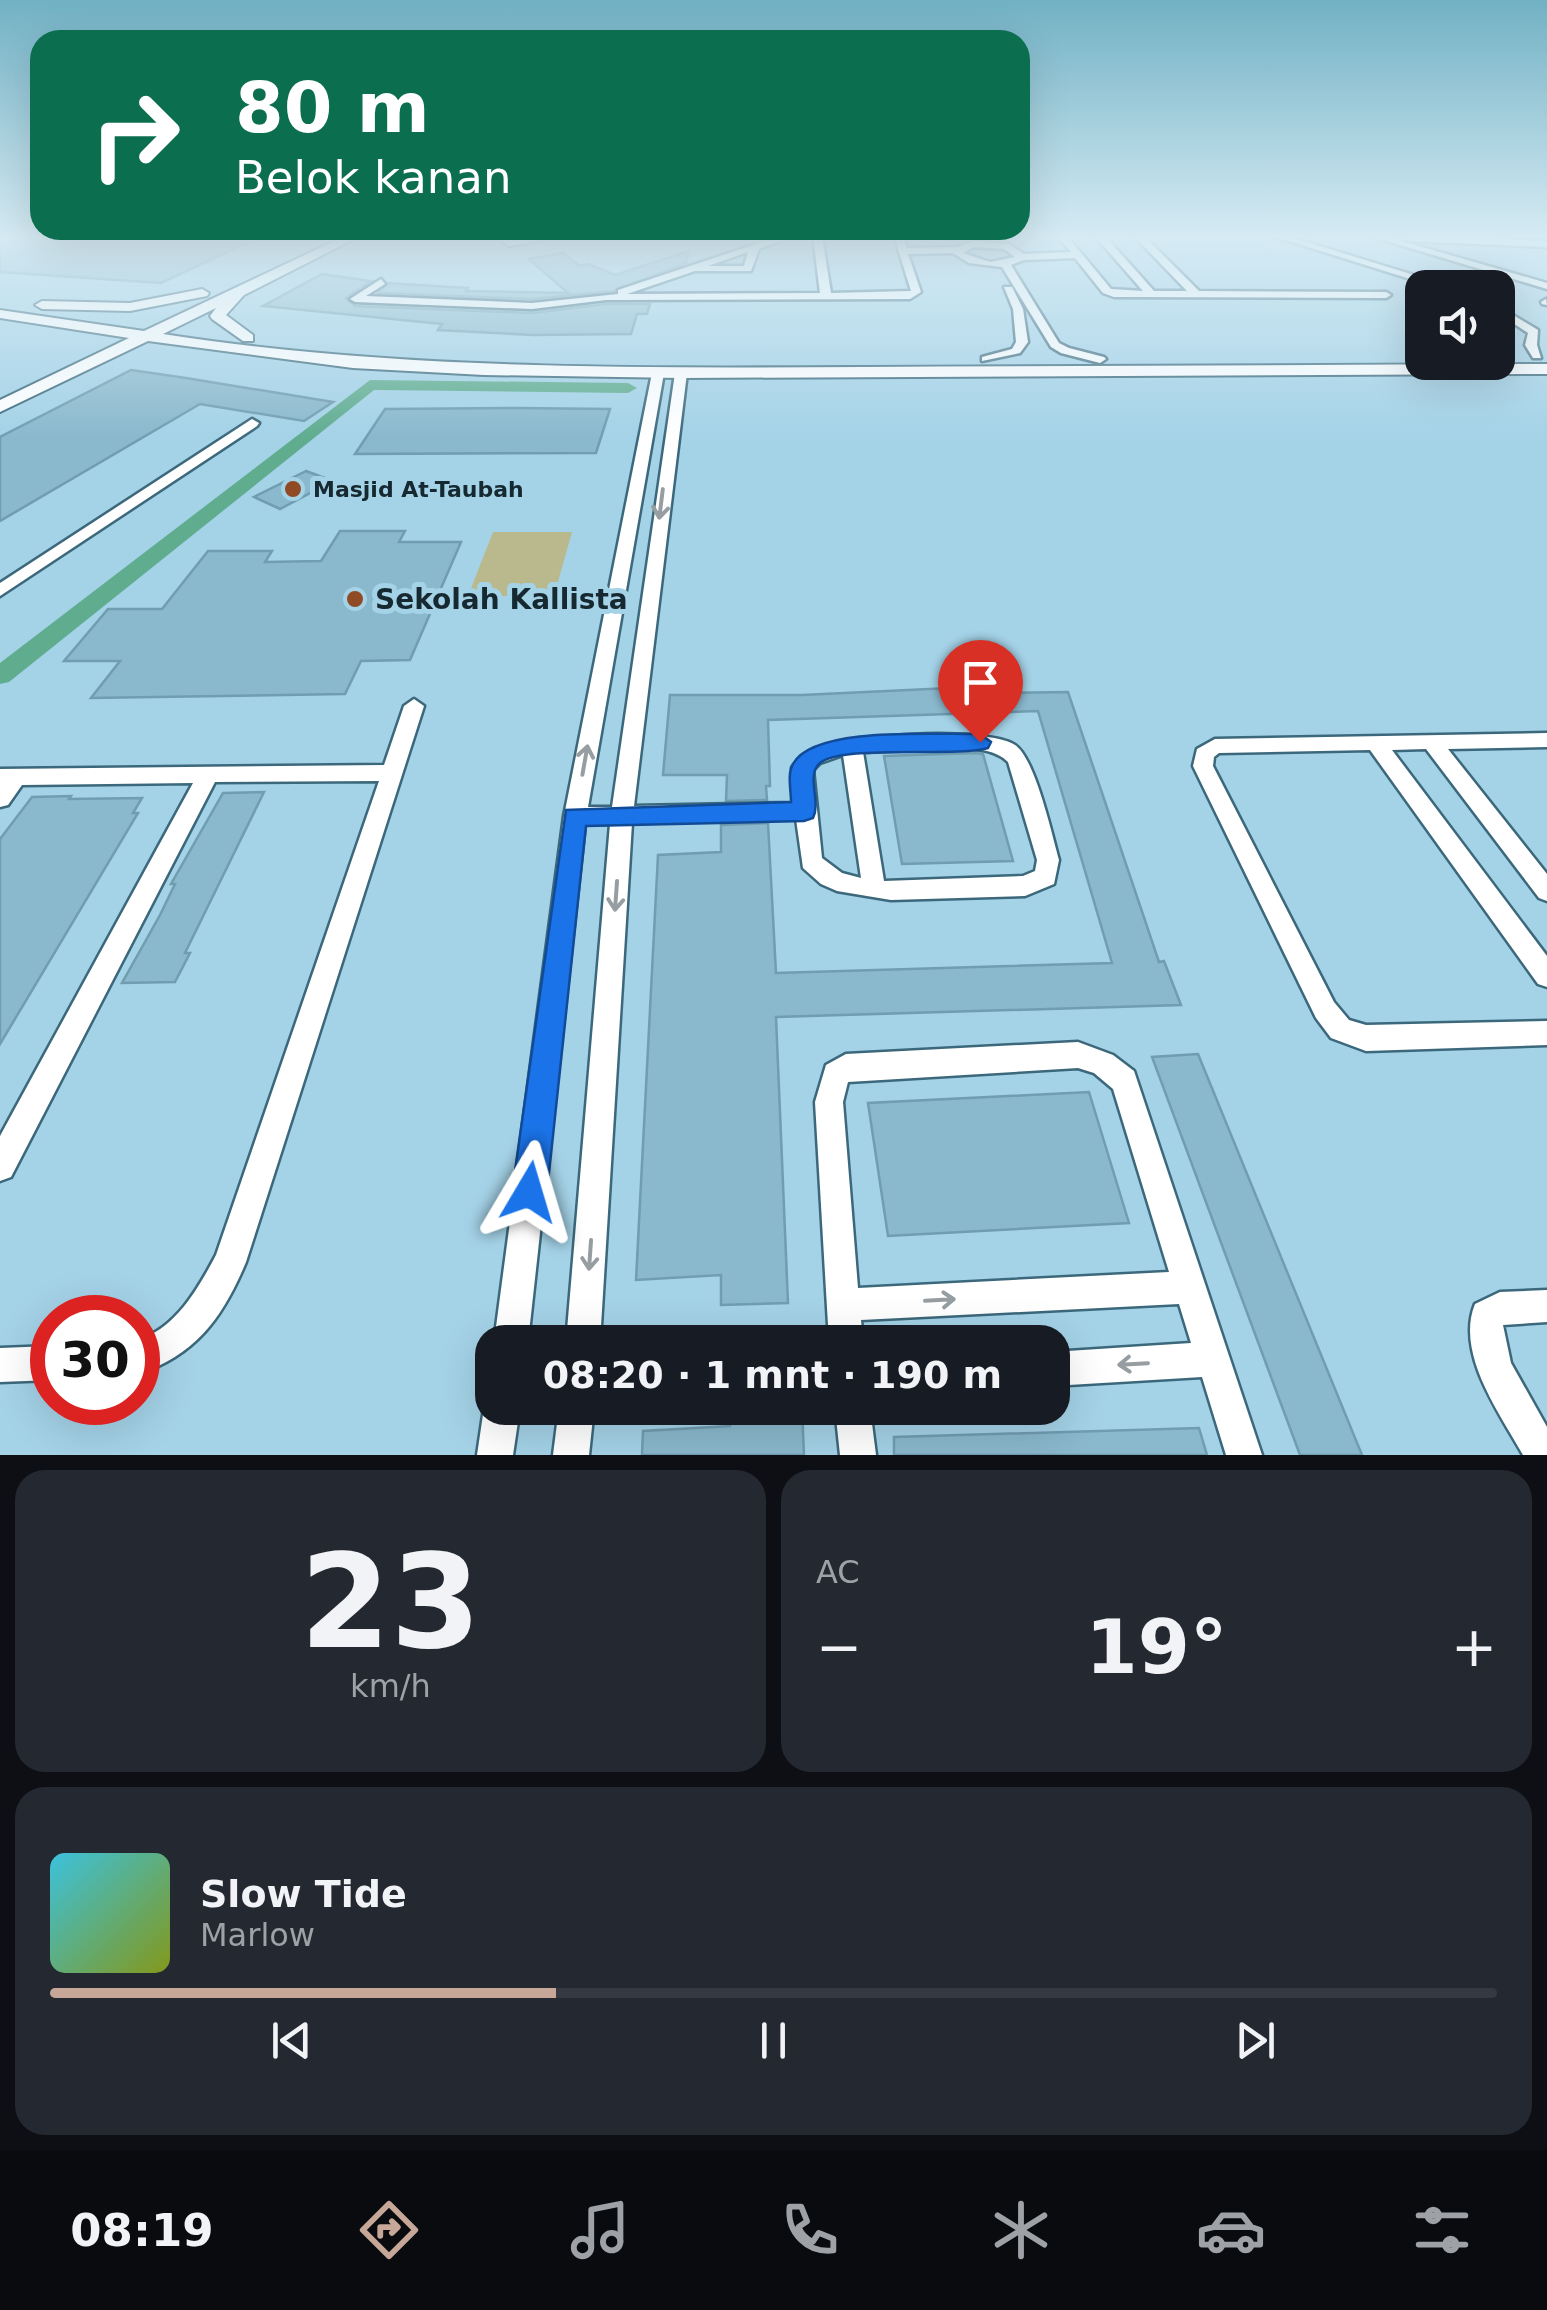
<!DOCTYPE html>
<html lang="id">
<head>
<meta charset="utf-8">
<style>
	:root { --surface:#171b24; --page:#242831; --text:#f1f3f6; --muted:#9ea1a6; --line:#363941; --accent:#c6a798 }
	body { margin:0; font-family:"DejaVu Sans",sans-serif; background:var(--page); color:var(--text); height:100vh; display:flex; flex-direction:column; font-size:38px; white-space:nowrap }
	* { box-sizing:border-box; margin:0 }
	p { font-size:32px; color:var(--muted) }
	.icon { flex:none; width:55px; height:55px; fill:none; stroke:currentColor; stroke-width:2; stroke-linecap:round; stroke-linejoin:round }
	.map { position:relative; height:1455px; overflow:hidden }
	.sheet { display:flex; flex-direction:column; gap:15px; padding:15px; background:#0d0f14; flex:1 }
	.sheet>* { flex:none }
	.hud { position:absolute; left:30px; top:30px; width:1000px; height:210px; border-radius:30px; box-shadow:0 10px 40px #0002; background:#0b6e4f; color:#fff; overflow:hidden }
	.fabs { position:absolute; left:1405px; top:270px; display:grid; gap:20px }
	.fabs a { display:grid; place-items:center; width:110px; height:110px; border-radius:20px; background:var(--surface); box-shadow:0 10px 40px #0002; font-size:50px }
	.speed { position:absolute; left:30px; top:1295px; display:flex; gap:20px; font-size:50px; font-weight:700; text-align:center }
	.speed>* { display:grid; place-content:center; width:130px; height:130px; border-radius:50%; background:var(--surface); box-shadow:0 10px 40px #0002; line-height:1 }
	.speed .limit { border:15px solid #d22; background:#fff; color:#111 }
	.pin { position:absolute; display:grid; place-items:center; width:85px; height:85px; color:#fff; margin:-102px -42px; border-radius:50% 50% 50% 0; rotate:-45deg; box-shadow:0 0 10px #0007 }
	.pin .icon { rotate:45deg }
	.me { position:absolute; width:110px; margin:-55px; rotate:7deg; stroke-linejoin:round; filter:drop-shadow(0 0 8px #0008) }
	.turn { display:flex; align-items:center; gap:35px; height:210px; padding:0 40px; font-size:45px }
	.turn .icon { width:130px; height:130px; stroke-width:2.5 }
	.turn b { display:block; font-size:70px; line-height:85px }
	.big { font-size:75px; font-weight:700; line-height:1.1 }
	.sheet .card { flex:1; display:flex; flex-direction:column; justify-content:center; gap:15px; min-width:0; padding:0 35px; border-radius:30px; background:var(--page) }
	.sheet .dial { align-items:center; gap:0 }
	.dial b { font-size:130px; line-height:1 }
	.song { display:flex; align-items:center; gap:30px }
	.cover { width:120px; height:120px; border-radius:15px; background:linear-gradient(135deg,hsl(190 70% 55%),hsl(70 70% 35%)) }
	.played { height:10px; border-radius:5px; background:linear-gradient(90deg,var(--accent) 35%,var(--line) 35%) }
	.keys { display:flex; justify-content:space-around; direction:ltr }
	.heat { display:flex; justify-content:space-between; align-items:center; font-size:55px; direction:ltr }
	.sheet .tiles { flex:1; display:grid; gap:15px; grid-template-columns:1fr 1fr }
	.card:last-child { grid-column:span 2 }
	.trip { position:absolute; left:475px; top:1325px; width:595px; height:100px; border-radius:30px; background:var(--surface); box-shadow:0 10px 40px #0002; font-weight:700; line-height:100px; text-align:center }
	.menu { display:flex; height:160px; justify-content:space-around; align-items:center; background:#090b0e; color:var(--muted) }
	.menu .icon { width:70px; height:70px }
	.menu .active { color:var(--accent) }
	.menu b { font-size:45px; color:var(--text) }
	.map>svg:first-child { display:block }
	.green { fill:#b9b98d }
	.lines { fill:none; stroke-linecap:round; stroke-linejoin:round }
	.canal { fill:#5fac8f; fill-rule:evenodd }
	.building { fill:#8ab8cc; stroke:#709db0; stroke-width:2.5 }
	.minor-casing { stroke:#3c687b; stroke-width:5 }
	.secondary-casing { stroke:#3c687b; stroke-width:4 }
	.minor { fill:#fff; fill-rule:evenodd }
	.secondary { fill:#fff; fill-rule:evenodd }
	.oneway { stroke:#969ea2 }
	.route { fill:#1a73e8; stroke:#114b97; stroke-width:2.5 }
	.poi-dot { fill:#914b24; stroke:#a4d2e7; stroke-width:4 }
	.labels { text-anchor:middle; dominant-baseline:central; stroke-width:10; stroke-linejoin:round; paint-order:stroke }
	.far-poi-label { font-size:22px; font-weight:bold; fill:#162830; stroke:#a4d2e7; text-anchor:start }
	.poi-label { font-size:28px; font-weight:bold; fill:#162830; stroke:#a4d2e7; text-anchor:start }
</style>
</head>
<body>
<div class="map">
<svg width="1547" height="1455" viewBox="0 0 1547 1455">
	<rect width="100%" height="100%" fill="#a4d2e7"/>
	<!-- green -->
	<polygon class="green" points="493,532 572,532 554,596 468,596"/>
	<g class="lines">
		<!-- canal -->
		<polygon class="canal" points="370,380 628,383 637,388 628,393 374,390 9,682 0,684 0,663"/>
	</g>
	<!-- building -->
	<g class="building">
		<polygon points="0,236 261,236 161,283 0,272"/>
		<polygon points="689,251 686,263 614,291 532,299 378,293 388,283 468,288 466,291 568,293 529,259 563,253 580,266 588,264 615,275"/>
		<polygon points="322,274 371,281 346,298 355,306 532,313 606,304 650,304 647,314 637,314 631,334 533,335 438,330 442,324 263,306"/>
		<polygon points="131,370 186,378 333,402 304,421 200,404 0,521 0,437"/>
		<polygon points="385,409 515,408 610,409 596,453 355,454"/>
		<polygon points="306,471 333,481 280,509 254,497"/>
		<polygon points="340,531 405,531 399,542 461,542 410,660 361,661 345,694 91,698 120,661 64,661 108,609 162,609 208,551 272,551 265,562 321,561"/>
		<polygon points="992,686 994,693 1068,692 1159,962 1164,961 1181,1005 776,1017 788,1303 721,1305 721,1275 636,1280 658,855 721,852 721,825 768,823 776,973 1112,963 1038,711 768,720 770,786 766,786 767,800 726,801 727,775 663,775 670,695 802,695"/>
		<polygon points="975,753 983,754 1013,861 902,864 884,756"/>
		<polygon points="264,792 185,953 190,953 175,982 122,983 160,915 175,884 171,884 223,793"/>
		<polygon points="71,796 69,799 142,798 133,813 138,813 0,1044 0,839 32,797"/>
		<polygon points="1198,1054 1362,1455 1300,1455 1152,1057"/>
		<polygon points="1089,1092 1129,1223 888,1236 868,1103"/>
		<polygon points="730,1408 802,1408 804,1455 642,1455 643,1431 730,1426"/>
		<polygon points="1199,1428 1207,1455 894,1455 894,1437"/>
	</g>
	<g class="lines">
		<defs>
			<g id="minor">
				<polygon points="506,236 511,240 540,236 543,240 508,246 501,239"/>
				<path d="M 780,236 L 793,236 L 759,249 L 751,271 L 695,271 L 627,294 L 820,293 L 813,236 L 822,236 L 831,293 L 911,291 L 894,236 L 902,236 L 907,248 L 957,247 L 973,241 L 1009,244 L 1024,254 L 1071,252 L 1057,236 L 1067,236 L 1111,289 L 1143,291 L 1095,236 L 1105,236 L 1154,291 L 1187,291 L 1134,236 L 1144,236 L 1199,291 L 1386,292 L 1391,295 L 1386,298 L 1114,297 L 1103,293 L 1075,258 L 1024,260 L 1011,265 L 1059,343 L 1069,348 L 1104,357 L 1106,359 L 1100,363 L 1061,353 L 1051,347 L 1002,267 L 969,263 L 953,253 L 908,254 L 921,292 L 910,299 L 606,300 L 532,309 L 355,302 L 350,299 L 381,279 L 385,284 L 366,296 L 532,303 L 618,294 L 618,290 ZM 974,247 L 1004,249 L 1015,257 L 990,262 L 963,253 ZM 748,252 L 744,266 L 708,266 Z"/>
				<polygon points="1273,236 1287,236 1456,288 1439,288"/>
				<polygon points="1370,236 1384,236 1547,283 1547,289"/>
				<polygon points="1407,236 1547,241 1547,247 1409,241 1404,238"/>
				<polygon points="1004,287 1012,287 1023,309 1028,342 1020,353 982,361 982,357 1012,349 1016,342 1013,309"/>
				<polygon points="1546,299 1547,305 1542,304 1541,302"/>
				<polygon points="1498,306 1538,330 1537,345 1541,358 1533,358 1525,345 1528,333 1498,313"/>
				<path d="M 658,369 L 664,373 L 588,807 L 612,807 L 675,373 L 681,369 L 687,373 L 634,806 L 795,803 L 792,768 C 796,762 801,755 808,752 C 839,734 986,726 1015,745 C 1035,758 1052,835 1059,860 L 1054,884 L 1025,896 L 891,900 L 837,891 L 821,884 L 803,868 L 796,819 L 632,823 L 600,1342 L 566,1342 L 610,824 L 585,824 L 528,1342 L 494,1342 L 564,816 L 652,373 ZM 912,750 C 939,750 987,741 1008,762 L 1037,860 L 1035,871 L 1023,876 L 884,881 L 863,752 ZM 843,755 L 861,878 L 842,873 L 822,858 L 813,770 L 820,763 Z"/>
				<polygon points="252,419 259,423 257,426 0,596 0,583"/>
				<path d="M 414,699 L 424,706 L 246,1262 C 223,1317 196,1355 138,1374 L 138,1340 C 176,1328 198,1289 216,1255 L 379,781 L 215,782 L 11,1177 L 0,1181 L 0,1136 L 193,783 L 22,785 L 8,805 L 0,807 L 0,769 L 384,765 L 404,706 Z"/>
				<polygon points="1547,733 1547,747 1448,749 1547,874 1547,901 1539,898 1426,749 1392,750 1547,956 1547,987 1538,984 1370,750 1219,753 1214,757 1213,766 1334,1002 1349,1020 1366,1025 1547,1021 1547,1045 1366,1051 1331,1038 1316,1018 1193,766 1197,749 1215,739"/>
				<path d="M 1078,1042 L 1113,1055 L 1134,1071 L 1262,1455 L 1226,1455 L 1202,1377 L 1052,1386 L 1052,1352 L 1191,1343 L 1179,1304 L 861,1320 L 863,1342 L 829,1342 L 815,1102 L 826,1065 L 846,1054 ZM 1078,1068 L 1094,1073 L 1113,1089 L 1169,1272 L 858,1288 L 843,1102 L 848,1082 Z"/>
				<path d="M 1547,1290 L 1547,1322 L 1503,1325 L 1511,1363 L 1547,1427 L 1547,1455 L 1523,1455 C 1500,1414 1455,1353 1475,1304 L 1500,1292 Z"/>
				<polygon points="52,1346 52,1380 0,1382 0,1348"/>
				<polygon points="492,1394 492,1408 520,1408 513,1455 477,1455 484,1408"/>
				<polygon points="559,1408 594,1408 589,1455 553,1455"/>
				<polygon points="835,1408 870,1408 876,1455 840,1455"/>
			</g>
			<g id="secondary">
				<path d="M 345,236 L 360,236 L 244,295 L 226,315 L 253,335 L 253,341 L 243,341 L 212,319 L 210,316 L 216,308 L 163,334 C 396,370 630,368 865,367 C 1093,366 1320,365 1547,364 L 1547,374 L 681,378 L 484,375 L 353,368 L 148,341 L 0,412 L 0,400 L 129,338 L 0,318 L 0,310 L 144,331 Z"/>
				<polygon points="202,289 209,293 207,296 130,311 42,309 35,305 42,301 130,303"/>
			</g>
		</defs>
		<!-- minor casing -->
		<use href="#minor" class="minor-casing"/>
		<!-- secondary casing -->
		<use href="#secondary" class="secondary-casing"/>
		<!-- minor -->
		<use href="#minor" class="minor"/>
		<!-- secondary -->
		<use href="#secondary" class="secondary"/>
	</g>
	<!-- one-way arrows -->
	<defs><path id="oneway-shaft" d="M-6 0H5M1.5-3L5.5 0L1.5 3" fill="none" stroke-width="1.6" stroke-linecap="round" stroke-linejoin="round" transform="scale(2.5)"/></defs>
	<g class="oneway">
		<use href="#oneway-shaft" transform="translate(661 504) rotate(97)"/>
		<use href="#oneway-shaft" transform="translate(585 760) rotate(-80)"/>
		<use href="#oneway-shaft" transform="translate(616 896) rotate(94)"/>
		<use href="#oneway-shaft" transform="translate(590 1255) rotate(94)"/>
		<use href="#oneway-shaft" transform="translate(940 1300) rotate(-3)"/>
		<use href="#oneway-shaft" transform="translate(1133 1364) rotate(177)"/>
	</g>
	<!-- sky -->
	<linearGradient id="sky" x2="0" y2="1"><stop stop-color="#71b1c4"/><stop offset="0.54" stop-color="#d6ebf4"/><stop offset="1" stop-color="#d6ebf4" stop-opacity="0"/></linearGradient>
	<rect width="1547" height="439" fill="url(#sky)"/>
	<!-- route -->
	<path class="route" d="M 980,734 L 991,742 L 988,748 C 954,758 836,743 818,765 C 807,778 821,802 813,818 L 804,821 L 586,826 L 547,1192 L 541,1204 L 529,1210 L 517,1204 L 512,1192 L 566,810 L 791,802 C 791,790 787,774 793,764 C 814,725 939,735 980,734 Z"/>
	<!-- markers -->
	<g class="poi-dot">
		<circle cx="293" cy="489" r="10"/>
		<circle cx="355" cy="599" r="10"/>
	</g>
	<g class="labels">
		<!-- far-poi labels -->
		<g class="far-poi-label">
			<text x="313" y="489">Masjid At-Taubah</text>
		</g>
		<!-- poi labels -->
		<g class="poi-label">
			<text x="375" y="599">Sekolah Kallista</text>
		</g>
	</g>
</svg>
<div class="fabs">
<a><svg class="icon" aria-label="sound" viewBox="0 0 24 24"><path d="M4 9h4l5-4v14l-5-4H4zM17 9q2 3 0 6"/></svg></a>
</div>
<div class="speed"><div class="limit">30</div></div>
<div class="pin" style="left:980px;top:742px;background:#d93025"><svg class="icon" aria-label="arrive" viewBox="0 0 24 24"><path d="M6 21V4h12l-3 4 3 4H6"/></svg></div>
<svg class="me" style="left:529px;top:1192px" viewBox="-20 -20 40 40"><path d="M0-17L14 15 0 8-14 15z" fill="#1a73e8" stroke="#fff" stroke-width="4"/></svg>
<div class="trip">08:20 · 1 mnt · 190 m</div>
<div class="hud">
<div class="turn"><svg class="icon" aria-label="right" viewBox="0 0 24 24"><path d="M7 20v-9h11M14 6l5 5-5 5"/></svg><div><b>80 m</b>Belok kanan</div></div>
</div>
</div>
<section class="sheet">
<div class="tiles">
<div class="card dial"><b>23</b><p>km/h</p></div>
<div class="card"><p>AC</p>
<div class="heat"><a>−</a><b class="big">19°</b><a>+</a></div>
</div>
<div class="card">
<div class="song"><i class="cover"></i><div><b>Slow Tide</b><p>Marlow</p></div></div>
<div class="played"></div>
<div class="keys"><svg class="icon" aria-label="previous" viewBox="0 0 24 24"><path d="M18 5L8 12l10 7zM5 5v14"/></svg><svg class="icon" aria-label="pause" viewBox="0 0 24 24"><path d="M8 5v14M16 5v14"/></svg><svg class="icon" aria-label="next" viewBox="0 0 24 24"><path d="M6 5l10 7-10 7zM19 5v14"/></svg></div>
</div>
</div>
</section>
<nav class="menu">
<b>08:19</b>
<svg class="icon active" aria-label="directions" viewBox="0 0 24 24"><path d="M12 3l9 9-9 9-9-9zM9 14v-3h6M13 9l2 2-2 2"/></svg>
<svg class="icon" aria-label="music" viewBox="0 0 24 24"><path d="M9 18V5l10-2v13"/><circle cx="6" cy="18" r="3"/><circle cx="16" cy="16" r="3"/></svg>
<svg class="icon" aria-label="phone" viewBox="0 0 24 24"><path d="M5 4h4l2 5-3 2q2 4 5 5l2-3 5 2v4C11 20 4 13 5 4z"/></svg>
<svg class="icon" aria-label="climate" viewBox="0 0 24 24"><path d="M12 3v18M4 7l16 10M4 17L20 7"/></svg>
<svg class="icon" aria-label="car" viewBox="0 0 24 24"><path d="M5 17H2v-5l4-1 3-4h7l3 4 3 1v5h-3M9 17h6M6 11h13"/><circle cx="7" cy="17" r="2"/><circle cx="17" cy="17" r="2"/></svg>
<svg class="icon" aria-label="filters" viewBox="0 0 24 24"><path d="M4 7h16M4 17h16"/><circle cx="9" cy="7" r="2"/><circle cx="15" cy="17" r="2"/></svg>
</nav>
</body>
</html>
